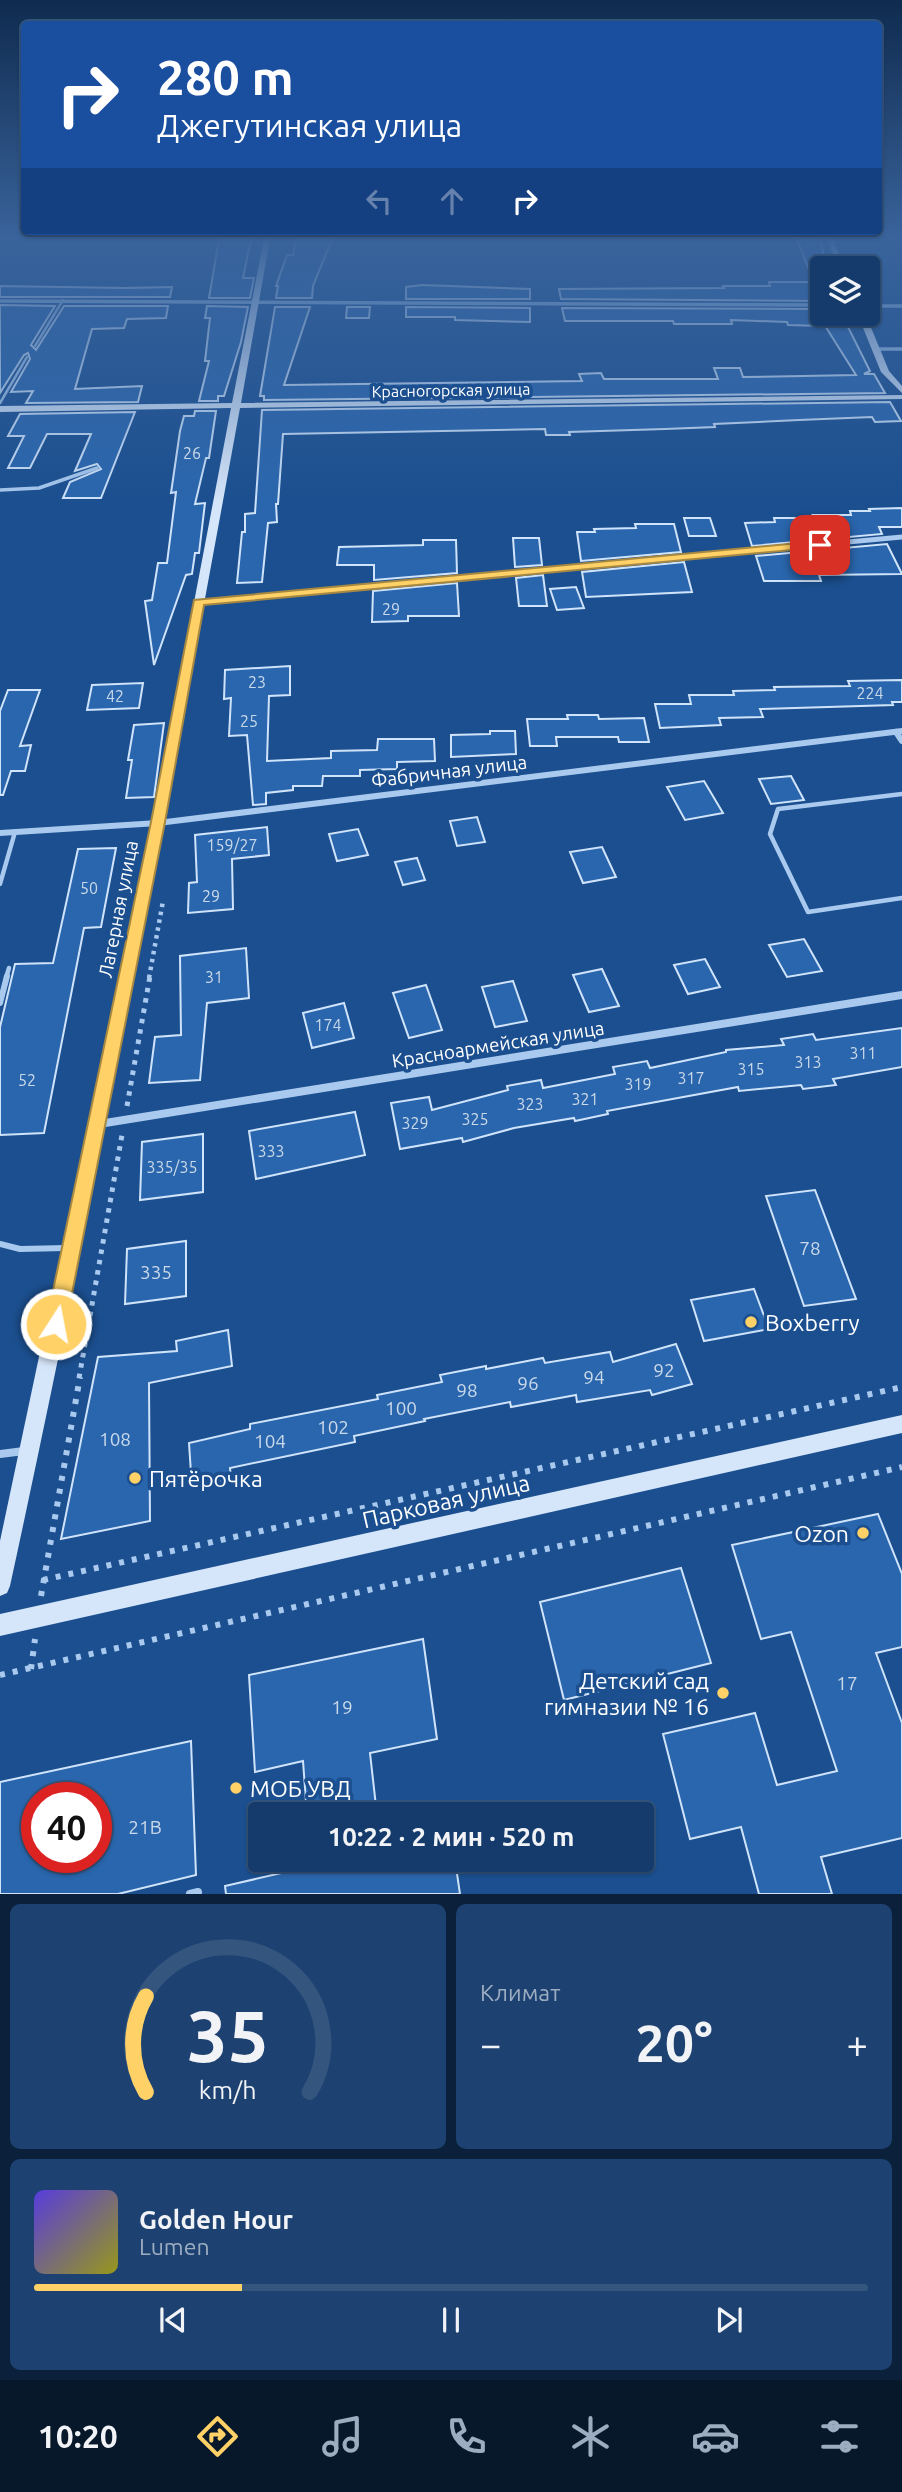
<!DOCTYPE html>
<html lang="ru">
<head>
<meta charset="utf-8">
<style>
	:root { --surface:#143b6b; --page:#1d4271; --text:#f1f3f6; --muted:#9dadc1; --line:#33557e; --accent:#ffd166 }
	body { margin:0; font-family:Ubuntu,sans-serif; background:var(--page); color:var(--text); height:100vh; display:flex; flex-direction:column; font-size:26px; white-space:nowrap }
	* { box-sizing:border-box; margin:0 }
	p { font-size:23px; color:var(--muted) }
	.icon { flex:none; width:38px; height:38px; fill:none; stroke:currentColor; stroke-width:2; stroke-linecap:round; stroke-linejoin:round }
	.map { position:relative; height:1894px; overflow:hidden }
	.drawer { display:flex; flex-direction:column; gap:10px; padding:10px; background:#0b203b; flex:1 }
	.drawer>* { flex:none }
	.top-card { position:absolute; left:21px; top:21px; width:861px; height:214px; border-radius:7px; box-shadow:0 2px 5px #0004,0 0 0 2px var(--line); background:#1a4fa0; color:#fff; overflow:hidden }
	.fabs { position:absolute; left:810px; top:256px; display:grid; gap:14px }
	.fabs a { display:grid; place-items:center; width:70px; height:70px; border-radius:7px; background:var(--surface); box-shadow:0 2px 5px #0004,0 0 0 2px var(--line); font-size:35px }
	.speed { position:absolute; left:21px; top:1782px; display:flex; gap:14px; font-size:35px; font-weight:700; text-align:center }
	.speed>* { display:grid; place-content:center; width:91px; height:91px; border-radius:50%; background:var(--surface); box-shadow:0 2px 5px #0004,0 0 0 2px var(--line); line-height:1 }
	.speed .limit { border:10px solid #d22; background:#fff; color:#111 }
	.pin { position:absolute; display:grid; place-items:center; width:60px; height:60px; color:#fff; margin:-30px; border-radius:14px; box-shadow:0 4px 10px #0006 }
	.me { position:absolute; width:77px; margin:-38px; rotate:11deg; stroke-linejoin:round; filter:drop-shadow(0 0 5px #0008) }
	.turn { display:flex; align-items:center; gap:24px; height:147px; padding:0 21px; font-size:32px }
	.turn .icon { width:91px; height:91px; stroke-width:2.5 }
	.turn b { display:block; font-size:49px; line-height:60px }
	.lanes { display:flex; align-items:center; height:66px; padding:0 21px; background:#0003; justify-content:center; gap:35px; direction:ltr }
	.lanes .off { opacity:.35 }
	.big { font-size:52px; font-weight:600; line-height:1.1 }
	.drawer .widget { flex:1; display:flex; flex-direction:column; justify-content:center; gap:10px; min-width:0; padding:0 24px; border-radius:10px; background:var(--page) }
	.drawer .dial { align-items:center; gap:0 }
	.dial svg { height:182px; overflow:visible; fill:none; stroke:var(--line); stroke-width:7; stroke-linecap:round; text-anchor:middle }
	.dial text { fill:var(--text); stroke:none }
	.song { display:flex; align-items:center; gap:21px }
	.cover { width:84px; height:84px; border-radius:10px; background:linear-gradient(135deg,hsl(250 70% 55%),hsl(60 70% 35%)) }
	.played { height:7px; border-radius:4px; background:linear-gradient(90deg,var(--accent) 25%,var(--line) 25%) }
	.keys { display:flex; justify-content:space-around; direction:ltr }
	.heat { display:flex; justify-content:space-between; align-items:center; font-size:38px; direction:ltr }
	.drawer .tiles { flex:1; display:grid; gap:10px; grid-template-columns:1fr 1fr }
	.widget:last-child { grid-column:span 2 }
	.trip { position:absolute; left:248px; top:1802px; width:406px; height:70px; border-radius:7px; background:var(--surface); box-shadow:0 2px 5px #0004,0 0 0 2px var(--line); font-weight:600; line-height:70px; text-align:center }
	.dock { display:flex; height:112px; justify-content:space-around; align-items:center; background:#08182b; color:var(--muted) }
	.dock .icon { width:49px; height:49px }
	.dock .current { color:var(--accent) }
	.dock b { font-size:32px; color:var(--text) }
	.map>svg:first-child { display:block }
	.building { fill:#2a66ad; stroke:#cfe3fa; stroke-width:2; fill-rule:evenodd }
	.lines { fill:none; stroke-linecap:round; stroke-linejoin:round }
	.path-far2 { stroke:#a9c9ee; stroke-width:4.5; stroke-dasharray:3.5 4.5; stroke-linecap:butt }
	.path-far1 { stroke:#a9c9ee; stroke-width:5; stroke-dasharray:4.5 6; stroke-linecap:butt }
	.path { stroke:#a9c9ee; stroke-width:6; stroke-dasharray:5 8; stroke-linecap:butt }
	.lane-far4 { stroke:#a9c9ee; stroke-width:2.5 }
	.lane-far3 { stroke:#a9c9ee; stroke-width:3.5 }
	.lane-far2 { stroke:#a9c9ee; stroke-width:4.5 }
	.lane-far1 { stroke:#a9c9ee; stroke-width:6 }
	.lane { stroke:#a9c9ee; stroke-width:8 }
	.street-far3 { stroke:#a9c9ee; stroke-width:3.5 }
	.street-far2 { stroke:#a9c9ee; stroke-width:5 }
	.street-far1 { stroke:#a9c9ee; stroke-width:6 }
	.street { stroke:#a9c9ee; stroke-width:8 }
	.secondary { fill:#d6e6fa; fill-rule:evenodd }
	.route { fill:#ffd166; stroke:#a68842; stroke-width:2 }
	.poi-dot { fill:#ffd166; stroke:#1b4f8f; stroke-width:2.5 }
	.labels { text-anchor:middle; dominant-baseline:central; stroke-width:7; stroke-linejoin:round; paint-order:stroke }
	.far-street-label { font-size:16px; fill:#fff; stroke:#1b4f8f }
	.number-label { font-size:16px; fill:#cad9ea }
	.street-label { font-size:19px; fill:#fff; stroke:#1b4f8f }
	.near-number-label { font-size:19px; fill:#cad9ea }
	.near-poi-label { font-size:23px; fill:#fff; stroke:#1b4f8f; text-anchor:start }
	.near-street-label { font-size:23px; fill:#fff; stroke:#1b4f8f }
</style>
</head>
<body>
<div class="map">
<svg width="902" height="1894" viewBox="0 0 902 1894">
	<rect width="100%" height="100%" fill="#1b4f8f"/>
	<!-- building -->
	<g class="building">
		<polygon points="219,239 251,239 243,278 254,278 250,298 209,298"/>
		<polygon points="296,239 332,239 313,286 312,298 276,298 278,286 276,286 287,255 293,255"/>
		<polygon points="797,239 820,239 827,268 808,268"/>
		<polygon points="769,282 822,282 822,301 561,299 559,289 724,288 723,286 770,286"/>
		<polygon points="422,285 530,289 530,299 406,299 406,287"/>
		<polygon points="0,286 125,288 172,287 170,297 0,297"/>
		<polygon points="0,305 55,306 31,345 36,350 64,306 168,306 166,318 127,319 124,328 92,329 75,389 142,386 138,402 26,403 33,391 11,392 30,359 28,353 24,355 0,393"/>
		<polygon points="207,306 248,307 241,342 224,396 218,396 218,401 199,401 209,361 205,361 210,318 205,318"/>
		<polygon points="275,307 310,307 284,385 582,381 579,374 601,373 604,379 718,379 714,368 740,368 743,377 856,375 822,321 822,326 788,325 787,322 731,320 732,324 674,324 673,321 565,321 562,308 822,309 822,313 841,313 870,371 864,374 874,374 885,393 264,400 264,396 260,396"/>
		<polygon points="347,307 370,307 369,318 346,318"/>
		<polygon points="406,307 530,308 530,322 455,320 455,317 406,317"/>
		<polygon points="890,402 901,421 875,422 872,417 799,420 714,424 715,427 665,429 569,432 570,435 546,435 545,429 283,434 278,504 276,504 277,522 268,523 262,582 237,583 242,532 245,532 245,514 255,513 262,410"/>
		<polygon points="195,411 216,411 209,458 206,458 195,504 205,503 199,553 195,553 192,574 186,575 154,665 145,601 152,600 158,563 167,563 176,492 171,493 180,431 184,416 194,416"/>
		<polygon points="135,412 101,498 63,498 70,482 101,469 97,464 75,471 91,434 47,434 30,468 8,468 24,436 8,436 20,414"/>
		<polygon points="902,508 902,527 879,527 882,534 752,546 745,523 775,522 774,518 815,518 813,515 851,515 850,511 870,511 869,509"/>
		<polygon points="684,518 710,518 716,536 689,536"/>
		<polygon points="635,524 674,524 681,552 581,561 577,532 595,532 594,529 636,528"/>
		<polygon points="513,538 539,538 542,565 515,567"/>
		<polygon points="423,540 456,540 457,573 374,580 374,565 337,565 339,547 423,545"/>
		<polygon points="887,544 902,574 819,575 821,581 764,581 756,556"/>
		<polygon points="684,562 692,592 586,597 582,572"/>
		<polygon points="543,575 547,606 519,606 516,578"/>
		<polygon points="457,583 459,616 408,616 408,621 372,622 373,591"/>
		<polygon points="576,587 584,608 557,610 550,589"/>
		<polygon points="290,666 290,695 269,696 267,761 331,758 331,751 377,750 378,739 434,739 435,761 397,762 397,769 360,770 360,776 323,776 322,786 293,786 293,790 266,793 266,804 253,805 247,735 229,736 231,698 224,699 225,670"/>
		<polygon points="902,680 902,702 892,702 893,705 760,709 763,717 719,718 721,725 660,728 655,704 691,704 689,695 734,695 733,691 775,690 774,687 850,686 848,681"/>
		<polygon points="143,683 139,708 87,710 92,685"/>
		<polygon points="8,690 40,690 20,746 31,745 25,771 11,771 3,795 0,795 0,711"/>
		<polygon points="567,715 598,715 599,719 644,718 649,742 619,742 618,737 556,737 557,746 530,746 527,719 568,719"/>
		<polygon points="164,723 154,797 126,798 132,760 128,760 134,725"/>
		<polygon points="490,731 515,731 516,754 451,757 451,735 490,734"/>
		<polygon points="791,776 804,800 771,804 759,779"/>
		<polygon points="704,781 723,813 685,820 667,787"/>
		<polygon points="477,817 485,842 457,846 450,821"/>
		<polygon points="267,827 269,855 232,859 233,909 188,913 189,883 197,882 195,835"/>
		<polygon points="358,829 368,855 337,861 329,834"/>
		<polygon points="602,847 616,877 583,883 570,852"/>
		<polygon points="116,848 101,927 84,928 44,1133 0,1135 0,1027 15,964 53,963 78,849"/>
		<polygon points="417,858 425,880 403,885 395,862"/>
		<polygon points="804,939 822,971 787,977 769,945"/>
		<polygon points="246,948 249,998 207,1003 200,1080 149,1083 155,1037 181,1035 180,956"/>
		<polygon points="705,959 720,987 688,994 674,965"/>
		<polygon points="602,969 619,1006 589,1012 573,975"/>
		<polygon points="513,981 527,1021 495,1027 482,987"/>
		<polygon points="426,985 442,1030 409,1038 393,993"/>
		<polygon points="344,1003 354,1038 312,1048 303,1013"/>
		<polygon points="902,1028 902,1067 833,1079 836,1085 803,1089 801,1085 739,1091 738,1087 607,1111 608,1114 575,1121 574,1118 514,1128 463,1142 462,1138 400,1149 391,1103 429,1097 432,1110 508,1090 507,1086 541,1080 543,1088 615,1074 613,1067 647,1061 650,1068 726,1052 726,1050 784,1045 781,1039 813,1034 816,1040"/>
		<polygon points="355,1112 365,1155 256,1179 249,1131"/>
		<polygon points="203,1134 203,1192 140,1200 142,1142"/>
		<polygon points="815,1190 856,1299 804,1306 766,1196"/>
		<polygon points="186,1241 186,1296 125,1304 127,1249"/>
		<polygon points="754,1289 769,1329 704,1341 691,1300"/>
		<polygon points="228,1330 232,1366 149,1383 150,1521 61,1539 98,1357 177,1351 176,1341"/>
		<polygon points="676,1344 692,1384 652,1395 650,1390 577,1402 576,1395 511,1407 510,1402 424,1419 425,1421 354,1436 355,1442 230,1468 231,1478 192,1488 189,1443 250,1429 250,1424 378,1399 377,1395 442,1382 440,1375 486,1366 486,1369 543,1358 545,1363 610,1352 613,1362"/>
		<polygon points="878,1514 902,1574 902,1647 876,1653 902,1723 902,1838 821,1857 832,1894 759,1894 741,1827 690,1839 663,1734 755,1713 777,1785 837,1771 791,1632 761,1639 732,1545"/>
		<polygon points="681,1568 711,1663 564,1700 540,1602"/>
		<polygon points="423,1639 437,1739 370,1753 377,1815 307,1815 303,1761 255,1772 249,1675"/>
		<path d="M 191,1741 L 196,1875 L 118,1894 L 0,1894 L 0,1782 ZM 37,1797 L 96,1797 L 96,1857 L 37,1857 Z"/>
		<polygon points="311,1860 455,1860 460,1894 226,1894 225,1886 312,1866"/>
	</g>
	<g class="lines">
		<!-- path-far2 -->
		<polyline class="path-far2" points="149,978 163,901"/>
		<!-- path-far1 -->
		<g class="path-far1">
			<polyline points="127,1106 150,976"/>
			<polyline points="79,1378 122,1135"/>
		</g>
		<!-- path -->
		<g class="path">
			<polyline points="43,1580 902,1387"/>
			<polyline points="41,1596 80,1377"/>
			<polyline points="31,1669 35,1639"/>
			<polyline points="0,1675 902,1467"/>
		</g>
		<!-- lane-far4 -->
		<g class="lane-far4">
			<polyline points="35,346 63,300"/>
			<polyline points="0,403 27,357"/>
		</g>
		<!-- lane-far3 -->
		<polyline class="lane-far3" points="0,490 39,488 97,468"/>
		<!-- lane-far2 -->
		<g class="lane-far2">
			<polyline points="902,794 778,809 770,834 808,912 902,898"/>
			<polyline points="0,884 15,832"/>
			<polyline points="6,978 9,968"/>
		</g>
		<!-- lane-far1 -->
		<g class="lane-far1">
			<polyline points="0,1003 7,976"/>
			<polyline points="0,1244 20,1249 66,1248"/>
		</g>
		<!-- lane -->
		<g class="lane">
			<polyline points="0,1454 24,1451"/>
			<polyline points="190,1894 198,1892"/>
		</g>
		<!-- street-far3 -->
		<g class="street-far3">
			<polyline points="0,301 822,305"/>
			<polyline points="868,306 902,306"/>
			<polyline points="876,349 902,349"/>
		</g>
		<!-- street-far2 -->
		<polyline class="street-far2" points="198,602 902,537"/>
		<!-- street-far1 -->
		<g class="street-far1">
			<polyline points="896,732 902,741"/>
			<polyline points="0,833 158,823 902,731"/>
		</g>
		<!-- street -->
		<polyline class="street" points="99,1124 902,995"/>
		<!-- secondary -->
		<g class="secondary">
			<path d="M 264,239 L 270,239 L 241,403 L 902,395 L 902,399 L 240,408 C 168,802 95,1195 10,1586 L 7,1593 L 0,1596 L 0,1541 L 152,823 L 231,408 L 0,412 L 0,406 L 232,403 Z"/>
			<polygon points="827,239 833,239 845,268 838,268"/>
			<polygon points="857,313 865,313 889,371 902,386 902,393 881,372"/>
			<polygon points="902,1415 902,1433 0,1636 0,1614"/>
		</g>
	</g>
	<!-- sky -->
	<linearGradient id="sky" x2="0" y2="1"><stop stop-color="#0f2b4f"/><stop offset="0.47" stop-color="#39639b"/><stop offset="1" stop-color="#39639b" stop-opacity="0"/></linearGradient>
	<rect width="902" height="504" fill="url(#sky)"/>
	<!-- route -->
	<polygon class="route" points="820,541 825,545 824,547 204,605 165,822 66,1324 63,1330 56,1333 49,1330 46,1324 151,822 194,600"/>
	<!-- markers -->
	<g class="poi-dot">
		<circle cx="751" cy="1322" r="7"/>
		<circle cx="135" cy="1478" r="7"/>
		<circle cx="863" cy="1533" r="7"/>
		<circle cx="723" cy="1693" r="7"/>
		<circle cx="236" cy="1788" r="7"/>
	</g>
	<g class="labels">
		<!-- far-street labels -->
		<g class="far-street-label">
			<text transform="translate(451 390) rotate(-1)">Красногорская улица</text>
		</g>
		<!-- number labels -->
		<g class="number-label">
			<text x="192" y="453">26</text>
			<text x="391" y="609">29</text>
			<text x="257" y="682">23</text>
			<text x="870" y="693">224</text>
			<text x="115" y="696">42</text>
			<text x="249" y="721">25</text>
			<text x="232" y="845">159/27</text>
			<text x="89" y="888">50</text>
			<text x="211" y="896">29</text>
			<text x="214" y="977">31</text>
			<text x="328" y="1025">174</text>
			<text x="863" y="1053">311</text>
			<text x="808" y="1062">313</text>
			<text x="751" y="1069">315</text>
			<text x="691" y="1078">317</text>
			<text x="27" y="1080">52</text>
			<text x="638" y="1084">319</text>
			<text x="585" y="1099">321</text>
			<text x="530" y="1104">323</text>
			<text x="475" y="1119">325</text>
			<text x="415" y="1123">329</text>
			<text x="271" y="1151">333</text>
			<text x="172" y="1167">335/35</text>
		</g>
		<!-- street labels -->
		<g class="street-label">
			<text transform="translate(449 771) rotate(-7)">Фабричная улица</text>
			<text transform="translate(118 909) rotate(-79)">Лагерная улица</text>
			<text transform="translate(498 1044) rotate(-9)">Красноармейская улица</text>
		</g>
		<!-- near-number labels -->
		<g class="near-number-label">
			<text x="810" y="1248">78</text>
			<text x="156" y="1272">335</text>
			<text x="664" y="1370">92</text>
			<text x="594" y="1377">94</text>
			<text x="528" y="1383">96</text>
			<text x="467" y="1390">98</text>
			<text x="401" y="1408">100</text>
			<text x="333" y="1427">102</text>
			<text x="115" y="1439">108</text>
			<text x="270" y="1441">104</text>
			<text x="847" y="1683">17</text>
			<text x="342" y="1707">19</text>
			<text x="145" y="1827">21В</text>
		</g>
		<!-- near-poi labels -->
		<g class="near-poi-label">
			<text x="765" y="1322">Boxberry</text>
			<text x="149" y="1478">Пятёрочка</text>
			<text x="849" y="1533" text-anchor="end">Ozon</text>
			<text x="709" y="1680" text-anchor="end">Детский сад<tspan x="709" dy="26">гимназии № 16</tspan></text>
			<text x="250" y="1788">МОБ УВД</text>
		</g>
		<!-- near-street labels -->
		<g class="near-street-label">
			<text transform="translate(446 1501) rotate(-13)">Парковая улица</text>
		</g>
	</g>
</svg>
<div class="fabs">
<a><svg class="icon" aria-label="layers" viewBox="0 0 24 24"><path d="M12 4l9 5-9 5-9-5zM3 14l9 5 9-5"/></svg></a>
</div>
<div class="speed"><div class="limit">40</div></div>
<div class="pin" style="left:820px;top:545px;background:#d93025"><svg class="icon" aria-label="arrive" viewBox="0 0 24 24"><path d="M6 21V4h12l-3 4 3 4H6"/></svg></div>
<svg class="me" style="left:56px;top:1324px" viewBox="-20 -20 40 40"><circle r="17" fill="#ffd166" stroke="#fff" stroke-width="3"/><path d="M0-11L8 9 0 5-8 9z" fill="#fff"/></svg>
<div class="trip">10:22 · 2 мин · 520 m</div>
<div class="top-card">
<div class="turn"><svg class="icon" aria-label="right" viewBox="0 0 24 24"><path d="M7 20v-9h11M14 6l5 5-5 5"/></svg><div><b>280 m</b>Джегутинская улица</div></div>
<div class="lanes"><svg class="icon off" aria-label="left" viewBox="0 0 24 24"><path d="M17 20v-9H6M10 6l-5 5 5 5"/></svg><svg class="icon off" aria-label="ahead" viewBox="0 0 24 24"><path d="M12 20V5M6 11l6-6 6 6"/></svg><svg class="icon" aria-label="right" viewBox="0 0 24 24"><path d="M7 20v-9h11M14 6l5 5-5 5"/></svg></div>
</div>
</div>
<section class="drawer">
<div class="tiles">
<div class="widget dial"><svg viewBox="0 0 100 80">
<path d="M14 69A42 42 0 1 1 86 69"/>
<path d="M14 69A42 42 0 0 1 14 27" stroke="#ffd166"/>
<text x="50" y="56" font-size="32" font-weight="700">35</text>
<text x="50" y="72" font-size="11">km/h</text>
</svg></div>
<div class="widget"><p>Климат</p>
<div class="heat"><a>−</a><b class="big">20°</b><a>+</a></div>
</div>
<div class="widget">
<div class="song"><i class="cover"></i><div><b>Golden Hour</b><p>Lumen</p></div></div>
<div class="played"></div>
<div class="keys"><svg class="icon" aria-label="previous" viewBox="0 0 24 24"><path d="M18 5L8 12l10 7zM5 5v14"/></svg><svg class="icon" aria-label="pause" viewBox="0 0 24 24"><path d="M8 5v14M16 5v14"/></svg><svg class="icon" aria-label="next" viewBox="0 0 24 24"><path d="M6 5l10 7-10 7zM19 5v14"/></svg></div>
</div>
</div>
</section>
<nav class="dock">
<b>10:20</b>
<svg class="icon current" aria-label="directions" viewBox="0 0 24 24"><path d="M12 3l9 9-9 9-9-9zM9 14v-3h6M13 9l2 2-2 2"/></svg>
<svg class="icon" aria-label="music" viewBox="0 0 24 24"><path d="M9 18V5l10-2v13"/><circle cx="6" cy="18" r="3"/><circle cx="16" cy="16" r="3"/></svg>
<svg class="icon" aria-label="phone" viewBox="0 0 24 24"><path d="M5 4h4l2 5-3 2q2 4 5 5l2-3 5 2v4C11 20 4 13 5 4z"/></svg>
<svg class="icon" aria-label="climate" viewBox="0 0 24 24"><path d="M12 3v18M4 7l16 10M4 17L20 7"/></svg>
<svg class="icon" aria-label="car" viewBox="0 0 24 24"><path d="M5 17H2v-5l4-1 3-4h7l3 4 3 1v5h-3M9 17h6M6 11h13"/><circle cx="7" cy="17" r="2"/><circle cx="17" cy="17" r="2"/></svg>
<svg class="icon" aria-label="filters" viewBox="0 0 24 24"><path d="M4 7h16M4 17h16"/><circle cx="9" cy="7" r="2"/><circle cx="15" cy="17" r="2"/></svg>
</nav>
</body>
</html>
